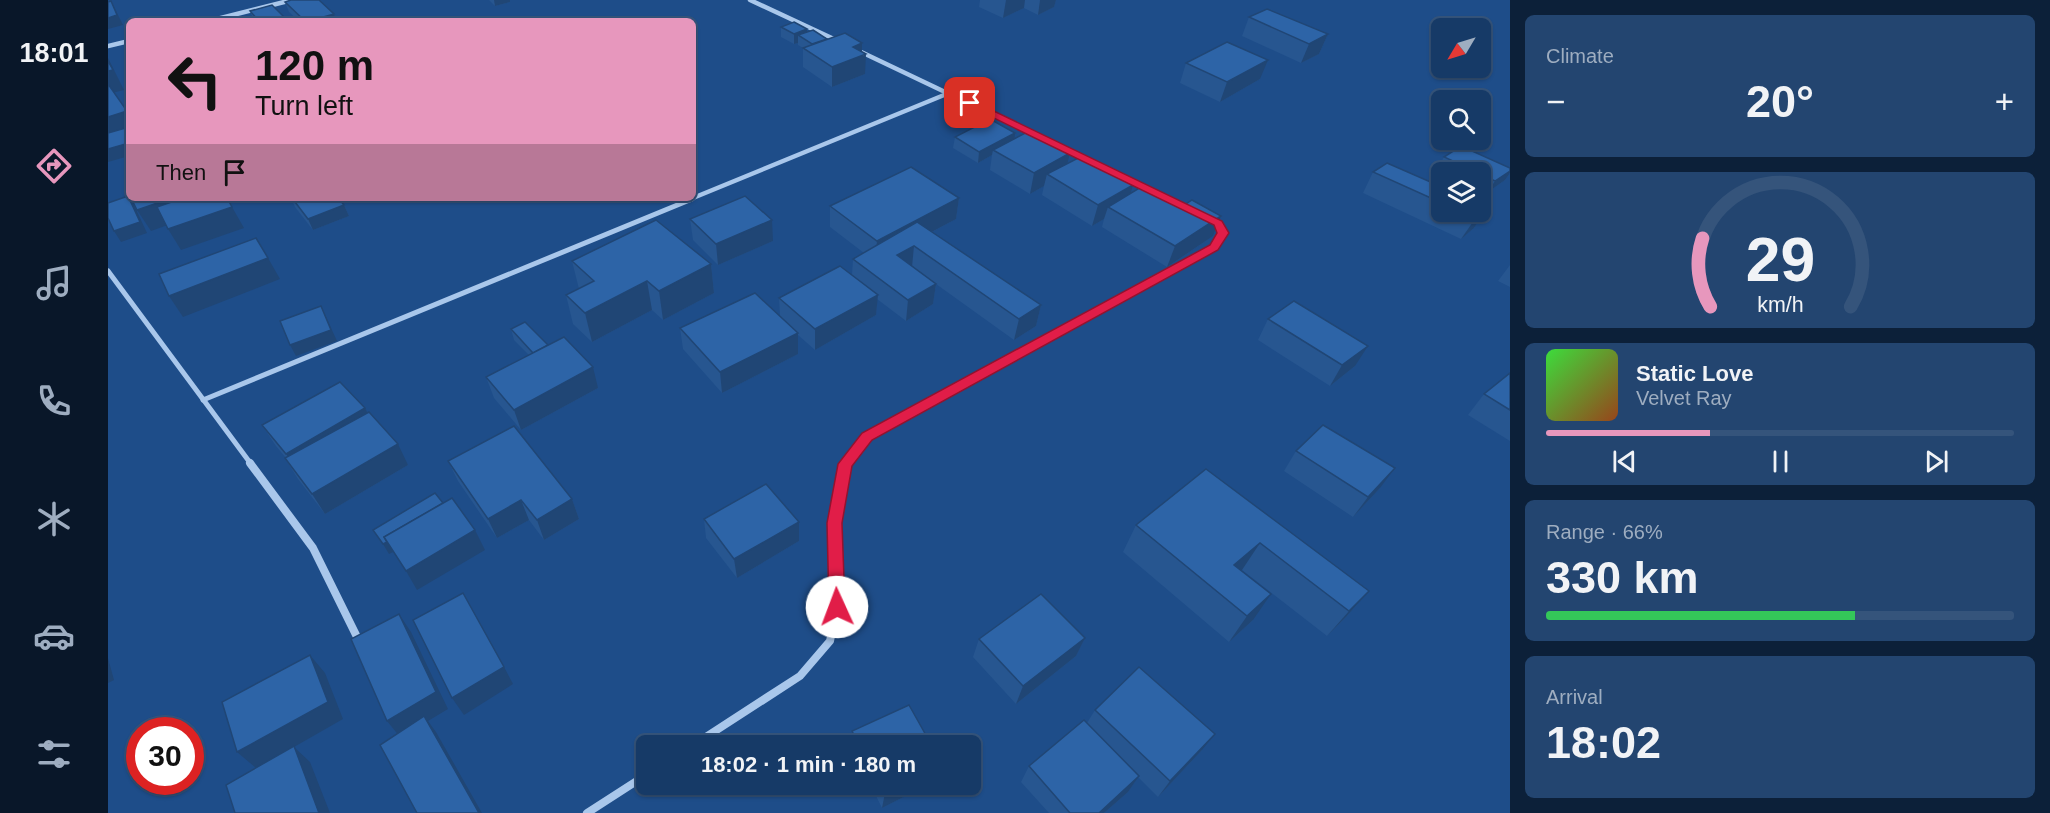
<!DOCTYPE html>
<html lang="en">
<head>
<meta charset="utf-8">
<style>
	:root { --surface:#163a67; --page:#234570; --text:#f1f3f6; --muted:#9eadc0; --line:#35547b; --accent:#e797bd }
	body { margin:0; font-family:Arial,sans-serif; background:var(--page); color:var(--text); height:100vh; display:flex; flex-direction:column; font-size:22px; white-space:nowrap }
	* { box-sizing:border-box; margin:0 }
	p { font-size:20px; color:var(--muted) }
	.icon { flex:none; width:33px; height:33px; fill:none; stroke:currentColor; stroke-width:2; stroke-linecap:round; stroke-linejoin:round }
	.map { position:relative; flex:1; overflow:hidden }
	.sheet { display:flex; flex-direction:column; gap:15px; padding:15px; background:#0c2039; width:540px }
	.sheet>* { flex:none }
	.banner { position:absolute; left:18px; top:18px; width:570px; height:183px; border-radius:9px; box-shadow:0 2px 4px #0004,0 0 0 2px var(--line); background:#e797bd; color:#111; overflow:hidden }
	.needle { width:39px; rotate:232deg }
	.fabs { position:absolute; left:1323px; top:18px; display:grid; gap:12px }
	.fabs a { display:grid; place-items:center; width:60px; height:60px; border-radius:9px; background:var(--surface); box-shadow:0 2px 4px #0004,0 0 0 2px var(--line); font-size:30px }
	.speed { position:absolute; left:18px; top:717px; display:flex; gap:12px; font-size:30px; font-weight:700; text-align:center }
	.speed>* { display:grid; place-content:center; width:78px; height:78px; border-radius:50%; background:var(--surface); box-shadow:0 2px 4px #0004,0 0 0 2px var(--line); line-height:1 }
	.speed .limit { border:9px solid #d22; background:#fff; color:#111 }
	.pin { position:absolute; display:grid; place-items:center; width:51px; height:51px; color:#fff; margin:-26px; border-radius:12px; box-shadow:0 3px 9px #0006 }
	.me { position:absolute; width:66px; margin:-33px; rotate:358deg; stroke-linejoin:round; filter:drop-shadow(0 0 4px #0008) }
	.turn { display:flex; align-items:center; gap:21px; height:126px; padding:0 30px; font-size:27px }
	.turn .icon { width:78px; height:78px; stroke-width:2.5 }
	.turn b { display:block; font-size:42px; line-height:51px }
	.then { display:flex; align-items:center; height:57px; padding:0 30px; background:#0003; gap:12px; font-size:22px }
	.big { font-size:45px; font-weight:600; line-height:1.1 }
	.sheet .widget { flex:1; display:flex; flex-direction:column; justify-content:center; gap:9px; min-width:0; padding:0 21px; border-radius:9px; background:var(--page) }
	.sheet .dial { align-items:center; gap:0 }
	.dial svg { height:156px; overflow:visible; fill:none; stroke:var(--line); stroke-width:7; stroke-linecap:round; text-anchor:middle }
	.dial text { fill:var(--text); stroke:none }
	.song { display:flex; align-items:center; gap:18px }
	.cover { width:72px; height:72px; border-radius:9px; background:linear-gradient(135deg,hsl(120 70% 55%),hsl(20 70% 35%)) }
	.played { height:6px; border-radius:3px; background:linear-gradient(90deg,var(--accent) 35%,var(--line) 35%) }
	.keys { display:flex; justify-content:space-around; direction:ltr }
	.heat { display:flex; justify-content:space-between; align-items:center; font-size:33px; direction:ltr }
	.charge { height:9px; border-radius:4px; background:linear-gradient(90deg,#34c759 66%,var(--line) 0) }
	.trip { position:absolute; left:528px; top:735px; width:345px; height:60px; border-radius:9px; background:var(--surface); box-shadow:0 2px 4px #0004,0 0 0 2px var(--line); font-weight:600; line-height:60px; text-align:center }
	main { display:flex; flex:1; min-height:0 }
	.tabs { display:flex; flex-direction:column; width:108px; justify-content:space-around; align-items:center; background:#091729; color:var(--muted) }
	.tabs .icon { width:42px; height:42px }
	.tabs .current { color:var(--accent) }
	.tabs b { font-size:27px; color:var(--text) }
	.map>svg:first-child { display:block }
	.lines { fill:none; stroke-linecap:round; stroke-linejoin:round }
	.minor-far2 { stroke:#a9c7eb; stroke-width:4.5 }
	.minor-far1 { stroke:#a9c7eb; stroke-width:5 }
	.minor { stroke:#a9c7eb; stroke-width:8 }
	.wall { fill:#275690 }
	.shaded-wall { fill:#204675 }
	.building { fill:#2d64a7; stroke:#204675; stroke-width:1.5 }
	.route { fill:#e11d48; stroke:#92132f; stroke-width:1.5 }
</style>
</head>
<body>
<main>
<nav class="tabs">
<b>18:01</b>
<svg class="icon current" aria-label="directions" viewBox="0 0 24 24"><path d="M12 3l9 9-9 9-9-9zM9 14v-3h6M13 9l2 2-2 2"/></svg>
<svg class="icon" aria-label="music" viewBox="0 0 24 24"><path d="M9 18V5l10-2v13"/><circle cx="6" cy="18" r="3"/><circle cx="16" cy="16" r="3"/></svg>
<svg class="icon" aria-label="phone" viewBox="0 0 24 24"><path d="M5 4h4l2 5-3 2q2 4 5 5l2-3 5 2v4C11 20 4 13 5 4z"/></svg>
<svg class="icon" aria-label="climate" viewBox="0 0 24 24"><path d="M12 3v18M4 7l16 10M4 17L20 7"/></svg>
<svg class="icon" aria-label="car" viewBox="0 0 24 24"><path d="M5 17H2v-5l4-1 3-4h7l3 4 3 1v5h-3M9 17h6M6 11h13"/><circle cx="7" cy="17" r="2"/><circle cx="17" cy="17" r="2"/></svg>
<svg class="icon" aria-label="filters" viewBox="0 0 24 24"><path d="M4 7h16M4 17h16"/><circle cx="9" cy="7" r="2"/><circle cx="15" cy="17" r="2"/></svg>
</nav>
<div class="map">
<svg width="1402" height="813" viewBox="0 0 1402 813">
	<rect width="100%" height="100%" fill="#1e4d89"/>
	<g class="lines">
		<!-- minor-far2 -->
		<g class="minor-far2">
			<polyline points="642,0 728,40"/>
			<polyline points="101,21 184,0"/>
			<polyline points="0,46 21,41"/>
			<polyline points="751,51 1064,200"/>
			<polyline points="580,200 841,93"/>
		</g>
		<!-- minor-far1 -->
		<g class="minor-far1">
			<polyline points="1061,199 1080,208"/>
			<polyline points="0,271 143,464"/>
			<polyline points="95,400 584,199"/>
			<polyline points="737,464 759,436 1106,248 1115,233 1110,223 1103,219"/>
		</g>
		<!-- minor -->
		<g class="minor">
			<polyline points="142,463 205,548 252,643"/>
			<polyline points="584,746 692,676 722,641 729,607 726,523 738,463"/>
			<polyline points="479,813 538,775"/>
		</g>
	</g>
	<!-- wall -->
	<g class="wall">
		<polygon points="381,0 402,0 402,2 387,6"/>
		<polygon points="872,0 948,0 946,7 930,15 916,8 895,18 871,7"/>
		<polygon points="177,2 226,14 229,21 191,21 181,12"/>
		<polygon points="142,11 180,21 146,21"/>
		<polygon points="1141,17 1220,34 1211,54 1193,63 1134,36"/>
		<polygon points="673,27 699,32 754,52 757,74 724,87 695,67 695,48 690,45 690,43 686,44 673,37"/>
		<polygon points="1078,63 1152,79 1112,102 1072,83"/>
		<polygon points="847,137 906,139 1023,193 1072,208 1113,216 1105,236 1059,267 994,227 996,219 984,226 934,195 936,186 922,194 882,170 884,155 870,163 845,148"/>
		<polygon points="1336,157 1402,168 1402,173 1397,180 1380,192 1372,188 1372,172 1339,172 1330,168"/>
		<polygon points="1265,172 1334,187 1334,212 1372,212 1379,208 1366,228 1353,239 1255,193"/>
		<polygon points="183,198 236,205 241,216 205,230 187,207"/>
		<polygon points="851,198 848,219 824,232 933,305 928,326 906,340 828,284 825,304 798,321 769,299 768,315 707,350 690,335 690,354 614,393 575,349 572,328 672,316 671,298 744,275 745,259 756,253 722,227 722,206"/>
		<polygon points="582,219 665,241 610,265 585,240"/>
		<polygon points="464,261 603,264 606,293 555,320 544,310 484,342 465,324 458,295 471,289"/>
		<polygon points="1402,265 1402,287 1390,281"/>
		<polygon points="1160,319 1247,366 1222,386 1150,340"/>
		<polygon points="403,329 440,345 490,388 413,430 386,398 378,377 421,355 406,340"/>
		<polygon points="1402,373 1402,441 1360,415 1376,394"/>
		<polygon points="257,408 259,412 300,465 217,514 190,479 177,458 178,458 168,446 154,425"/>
		<polygon points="1188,451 1272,488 1245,517 1176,471"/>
		<polygon points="340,461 464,499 471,519 436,540 421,520 389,538 350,481"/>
		<polygon points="1098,469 1261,591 1238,617 1219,636 1134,570 1134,571 1145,620 1121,642 1015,552 1028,525"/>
		<polygon points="596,519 691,541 629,578 598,538"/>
		<polygon points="977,638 968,656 908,704 865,657 871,639"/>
		<polygon points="987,710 1094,750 1050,797 1030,777 1020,792 996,813 941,813 913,782 921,766 979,723"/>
		<polygon points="744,731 824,746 743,746"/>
		<polygon points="762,784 821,784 774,808"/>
	</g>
	<!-- shaded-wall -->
	<g class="shaded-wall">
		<polygon points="386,0 402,0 402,2 387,6"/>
		<polygon points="898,0 917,0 916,8 895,18"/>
		<polygon points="932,0 948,0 946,7 930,15"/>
		<polygon points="3,1 15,25 0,29 0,18"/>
		<polygon points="226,14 229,21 201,21"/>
		<polygon points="699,29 699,39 690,35 690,43 686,44 686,34"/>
		<polygon points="1220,34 1211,54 1193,63 1201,44"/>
		<polygon points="754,43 754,56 758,54 757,74 724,87 724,67 745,47"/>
		<polygon points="0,58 16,90 0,94"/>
		<polygon points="1160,60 1152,79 1112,102 1119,82"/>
		<polygon points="19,111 21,115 21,134 0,141 0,117"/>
		<polygon points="907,133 906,144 885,150 884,155 870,163 871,152"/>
		<polygon points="21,143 21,156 0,162 0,149"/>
		<polygon points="962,153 957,173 939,174 936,186 922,194 926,173"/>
		<polygon points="1402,171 1402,173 1397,180 1380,192 1387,181"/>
		<polygon points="1025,185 1019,206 1000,207 996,219 984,226 990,205"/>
		<polygon points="21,198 27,207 39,233 13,242 6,231"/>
		<polygon points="64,198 125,198 127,201 43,231 29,210"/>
		<polygon points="851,198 848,219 767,262 769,241"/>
		<polygon points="236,205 241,216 205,230 200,219"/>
		<polygon points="124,207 136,228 73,250 60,229"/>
		<polygon points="1379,208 1366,228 1353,239 1367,219"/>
		<polygon points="1113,216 1105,236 1059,267 1067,246"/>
		<polygon points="664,220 665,241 610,265 608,244"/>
		<polygon points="806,246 804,267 789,255"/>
		<polygon points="160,258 172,279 75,317 61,296"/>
		<polygon points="603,264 606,293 555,320 551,291"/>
		<polygon points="539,281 544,310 484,342 477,313"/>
		<polygon points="828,284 825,304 798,321 800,300"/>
		<polygon points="770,295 768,315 707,350 707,329"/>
		<polygon points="933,305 928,326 906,340 911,319"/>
		<polygon points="213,306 229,341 188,356 182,345"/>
		<polygon points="690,333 690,354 614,393 612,372"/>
		<polygon points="1260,346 1247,366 1222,386 1234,365"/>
		<polygon points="485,367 490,388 413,430 406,410"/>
		<polygon points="257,408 268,428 192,474 178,454"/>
		<polygon points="290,444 300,465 217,514 204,494"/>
		<polygon points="1287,468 1272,488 1245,517 1260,497"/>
		<polygon points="464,499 471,519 436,540 429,520"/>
		<polygon points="413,500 421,520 389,538 380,519"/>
		<polygon points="691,522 691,541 629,578 626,559"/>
		<polygon points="367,530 377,550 309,590 298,571"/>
		<polygon points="279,542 285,552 281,554 275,544"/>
		<polygon points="1152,543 1134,570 1109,591 1126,565"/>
		<polygon points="1261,591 1238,617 1219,636 1241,611"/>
		<polygon points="1163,594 1145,620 1121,642 1139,616"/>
		<polygon points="291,614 303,632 340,709 320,721 328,732 374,813 371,813 292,737 279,721"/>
		<polygon points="977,638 968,656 908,704 915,686"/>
		<polygon points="202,655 217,673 235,719 186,747 202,762 222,813 211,813 148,768 129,752"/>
		<polygon points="0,658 6,680 0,683"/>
		<polygon points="396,667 405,684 356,715 344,698"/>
		<polygon points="1107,734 1094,750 1050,797 1062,781"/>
		<polygon points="1031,776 1020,792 996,813 991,813"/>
		<polygon points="794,784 821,784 774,808 777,793"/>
	</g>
	<!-- building -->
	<g class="building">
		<polygon points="183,0 211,0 226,14 201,21 197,21 177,2"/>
		<polygon points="3,1 9,15 0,18 0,2"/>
		<polygon points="164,5 180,21 151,21 142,11"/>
		<polygon points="1159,9 1220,34 1201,44 1141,17"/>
		<polygon points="686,22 699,29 686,34 673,27"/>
		<polygon points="705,30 719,39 704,44 690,35"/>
		<polygon points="737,33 754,43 745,47 758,54 724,67 695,48"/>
		<polygon points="1119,42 1160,60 1119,82 1078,63"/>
		<polygon points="0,61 5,70 0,71"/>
		<polygon points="0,84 19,111 0,117"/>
		<polygon points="882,119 907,133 871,152 847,137"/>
		<polygon points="21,127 21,143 0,149 0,133"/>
		<polygon points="921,131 962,153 926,173 885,150"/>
		<polygon points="1353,146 1402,168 1402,171 1387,181 1372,174 1372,172 1369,172 1336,157"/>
		<polygon points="974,156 1025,185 990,205 939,174"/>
		<polygon points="1279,163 1334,187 1334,203 1265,172"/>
		<polygon points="803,167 851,198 769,241 722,206"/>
		<polygon points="1033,187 1072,208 1084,200 1113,216 1067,246 1000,207"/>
		<polygon points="20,196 32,222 6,231 0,218 0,203"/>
		<polygon points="637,196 664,220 608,244 582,219"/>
		<polygon points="23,198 64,198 29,210"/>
		<polygon points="75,198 119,198 124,207 60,229 49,207"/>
		<polygon points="184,198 230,198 236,205 200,219"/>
		<polygon points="1372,205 1379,208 1367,219 1351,212 1372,212"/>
		<polygon points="548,220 603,264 551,291 539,281 477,313 458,295 486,281 464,261"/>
		<polygon points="809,222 933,305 911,319 806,246 789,255 828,284 800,300 745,259"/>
		<polygon points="148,238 160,258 61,296 51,274"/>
		<polygon points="732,266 770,295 707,329 671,298"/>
		<polygon points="647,293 690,333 612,372 572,328"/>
		<polygon points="1186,301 1260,346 1234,365 1160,319"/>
		<polygon points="213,306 223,330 182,345 172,321"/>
		<polygon points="417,322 440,345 425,353 403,329"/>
		<polygon points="456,337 485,367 406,410 378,377"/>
		<polygon points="1402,373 1402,410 1376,394"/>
		<polygon points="232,382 257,408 178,454 154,425"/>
		<polygon points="261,412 290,444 204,494 177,458"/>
		<polygon points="1215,425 1287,468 1260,497 1188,451"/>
		<polygon points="406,426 464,499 429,520 413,500 380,519 340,461"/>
		<polygon points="1098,469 1261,591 1241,611 1152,543 1126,565 1163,594 1139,616 1028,525"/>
		<polygon points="658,484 691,522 626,559 596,519"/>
		<polygon points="327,493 335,503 276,537 279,542 275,544 265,530"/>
		<polygon points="344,498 367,530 298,571 276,537"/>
		<polygon points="355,593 396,667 344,698 305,620"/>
		<polygon points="933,594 977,638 915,686 871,639"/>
		<polygon points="291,614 328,692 279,721 243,639"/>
		<polygon points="202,655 220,702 129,752 114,702"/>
		<polygon points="1031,667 1107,734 1062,781 987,710"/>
		<polygon points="801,705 824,746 752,746 744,731"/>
		<polygon points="316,716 371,813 309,813 272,745"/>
		<polygon points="976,720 1031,776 991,813 962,813 921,766"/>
		<polygon points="186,746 211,813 127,813 118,785"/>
		<polygon points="772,784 794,784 777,793"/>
	</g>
	<!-- route -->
	<polygon class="route" points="859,101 865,101 1114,221 1121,233 1110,250 764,440 744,466 734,523 737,607 734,612 729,614 723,612 721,607 719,523 730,464 754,433 1102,245 1109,233 1106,225 859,105"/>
</svg>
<div class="fabs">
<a><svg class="needle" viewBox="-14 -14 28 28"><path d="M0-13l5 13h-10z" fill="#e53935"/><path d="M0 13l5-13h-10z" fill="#9eadc0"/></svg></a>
<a><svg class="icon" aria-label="search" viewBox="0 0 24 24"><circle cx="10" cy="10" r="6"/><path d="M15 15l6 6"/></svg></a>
<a><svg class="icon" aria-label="layers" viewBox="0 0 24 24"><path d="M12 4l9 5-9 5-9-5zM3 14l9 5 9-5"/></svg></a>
</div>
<div class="speed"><div class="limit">30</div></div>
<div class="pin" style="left:862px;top:103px;background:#d93025"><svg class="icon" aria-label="arrive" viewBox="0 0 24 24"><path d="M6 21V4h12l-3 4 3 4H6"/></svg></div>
<svg class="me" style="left:729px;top:607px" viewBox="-20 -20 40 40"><circle r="19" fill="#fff"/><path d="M0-13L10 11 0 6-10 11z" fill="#e11d48"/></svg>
<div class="trip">18:02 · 1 min · 180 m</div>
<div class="banner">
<div class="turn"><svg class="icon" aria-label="left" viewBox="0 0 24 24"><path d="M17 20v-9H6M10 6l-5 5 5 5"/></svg><div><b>120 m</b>Turn left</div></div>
<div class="then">Then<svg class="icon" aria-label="arrive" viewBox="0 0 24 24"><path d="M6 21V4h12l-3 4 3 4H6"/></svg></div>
</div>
</div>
<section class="sheet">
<div class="widget"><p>Climate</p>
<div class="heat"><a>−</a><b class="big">20°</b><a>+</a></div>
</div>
<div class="widget dial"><svg viewBox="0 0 100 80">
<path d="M14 69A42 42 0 1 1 86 69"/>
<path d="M14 69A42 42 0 0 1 10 34" stroke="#e797bd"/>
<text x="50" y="56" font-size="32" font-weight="700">29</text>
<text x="50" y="72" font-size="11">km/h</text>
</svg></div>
<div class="widget">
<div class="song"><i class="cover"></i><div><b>Static Love</b><p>Velvet Ray</p></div></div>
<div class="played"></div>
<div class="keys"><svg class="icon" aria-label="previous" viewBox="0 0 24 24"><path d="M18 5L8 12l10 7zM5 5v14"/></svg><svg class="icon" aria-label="pause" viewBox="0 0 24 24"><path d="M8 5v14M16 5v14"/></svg><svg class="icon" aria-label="next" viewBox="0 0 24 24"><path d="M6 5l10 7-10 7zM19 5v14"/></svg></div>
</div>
<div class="widget"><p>Range · 66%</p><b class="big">330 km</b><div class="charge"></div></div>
<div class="widget"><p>Arrival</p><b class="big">18:02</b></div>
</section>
</main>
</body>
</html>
